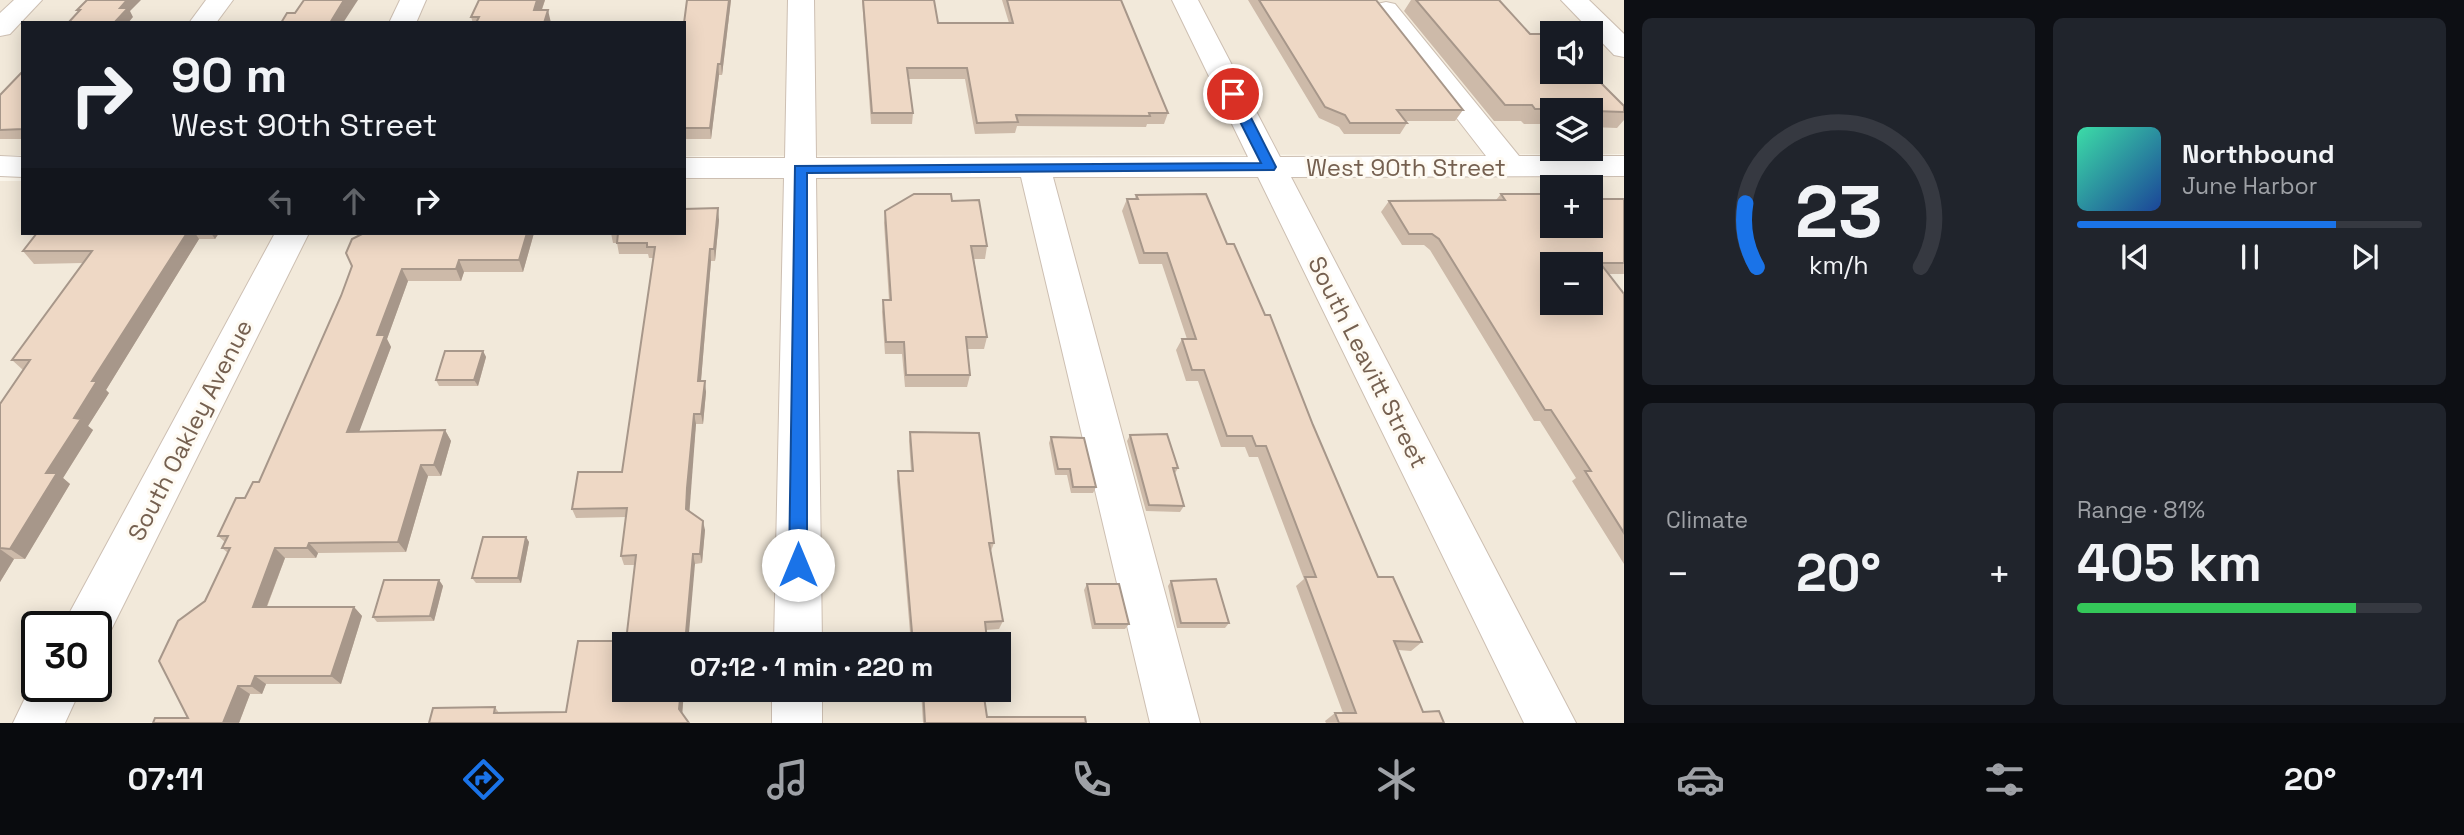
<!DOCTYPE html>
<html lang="en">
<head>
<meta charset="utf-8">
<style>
	:root { --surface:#171b24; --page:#20242c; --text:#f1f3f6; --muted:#9ea1a6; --line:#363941; --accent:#1a73e8 }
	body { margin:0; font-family:"Space Grotesk",sans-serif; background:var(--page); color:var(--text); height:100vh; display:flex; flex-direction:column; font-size:26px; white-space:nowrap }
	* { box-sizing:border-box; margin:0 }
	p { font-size:23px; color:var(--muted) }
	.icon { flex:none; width:38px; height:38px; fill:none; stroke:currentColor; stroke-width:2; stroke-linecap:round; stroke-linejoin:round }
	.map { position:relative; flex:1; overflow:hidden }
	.sheet { display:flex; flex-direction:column; gap:18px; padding:18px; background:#0d0f14; width:840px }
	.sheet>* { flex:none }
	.top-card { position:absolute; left:21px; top:21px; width:665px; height:214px; border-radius:0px; box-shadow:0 4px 18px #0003; background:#171b24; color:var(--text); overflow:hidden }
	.fabs { position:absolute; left:1540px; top:21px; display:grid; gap:14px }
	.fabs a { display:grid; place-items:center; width:63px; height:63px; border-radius:0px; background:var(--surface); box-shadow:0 4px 18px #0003; font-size:35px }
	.speed { position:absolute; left:21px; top:611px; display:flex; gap:14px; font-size:35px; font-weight:700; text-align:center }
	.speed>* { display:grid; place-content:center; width:91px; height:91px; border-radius:50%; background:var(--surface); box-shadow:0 4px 18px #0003; line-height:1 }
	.speed .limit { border:4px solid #111; border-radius:10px; background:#fff; color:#111 }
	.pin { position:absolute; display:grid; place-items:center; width:60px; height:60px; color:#fff; margin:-30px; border:4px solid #fff; border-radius:50%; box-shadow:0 2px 7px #0007 }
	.me { position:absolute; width:77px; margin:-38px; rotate:0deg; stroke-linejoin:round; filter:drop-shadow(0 0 5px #0008) }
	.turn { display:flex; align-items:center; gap:24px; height:147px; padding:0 35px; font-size:32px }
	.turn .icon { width:91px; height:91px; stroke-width:2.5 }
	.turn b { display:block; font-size:49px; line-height:60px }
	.lanes { display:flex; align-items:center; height:66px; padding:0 35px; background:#0003; justify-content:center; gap:35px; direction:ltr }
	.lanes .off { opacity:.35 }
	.big { font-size:52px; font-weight:700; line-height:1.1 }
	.sheet .tile { flex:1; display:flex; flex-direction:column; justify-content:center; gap:10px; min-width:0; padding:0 24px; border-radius:10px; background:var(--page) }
	.sheet .dial { align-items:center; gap:0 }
	.dial svg { height:182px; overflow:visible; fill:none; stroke:var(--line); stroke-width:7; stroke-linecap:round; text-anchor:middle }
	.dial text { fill:var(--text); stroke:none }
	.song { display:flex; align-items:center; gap:21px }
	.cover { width:84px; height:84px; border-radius:10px; background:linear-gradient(135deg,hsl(160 70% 55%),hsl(220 70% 35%)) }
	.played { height:7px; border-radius:4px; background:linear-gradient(90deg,var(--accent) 75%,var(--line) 75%) }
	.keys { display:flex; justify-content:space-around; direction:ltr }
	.heat { display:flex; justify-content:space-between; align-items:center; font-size:38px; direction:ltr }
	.charge { height:10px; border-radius:5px; background:linear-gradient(90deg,#34c759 81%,var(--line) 0) }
	.sheet .tiles { flex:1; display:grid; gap:18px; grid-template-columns:repeat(2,1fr) }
	.trip { position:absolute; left:612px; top:632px; width:399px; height:70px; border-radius:0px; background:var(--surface); box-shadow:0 4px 18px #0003; font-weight:700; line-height:70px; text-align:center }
	.menu { display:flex; height:112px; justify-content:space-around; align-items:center; background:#090b0e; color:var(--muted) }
	.menu .icon { width:49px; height:49px }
	.menu .on { color:var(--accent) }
	.menu b { font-size:32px; color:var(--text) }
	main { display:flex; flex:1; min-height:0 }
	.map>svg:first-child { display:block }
	.residential { fill:#f2e9da; fill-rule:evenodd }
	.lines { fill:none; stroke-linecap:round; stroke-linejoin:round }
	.minor-casing { stroke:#cdbfb2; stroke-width:2 }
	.minor { fill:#fff; fill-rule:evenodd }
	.wall { fill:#cdbaa9 }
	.shaded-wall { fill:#a7978a }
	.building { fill:#eed8c5; stroke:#a7978a; stroke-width:2; fill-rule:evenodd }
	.route { fill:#1a73e8; stroke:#114b97; stroke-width:2 }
	.labels { text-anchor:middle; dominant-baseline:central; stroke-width:6; stroke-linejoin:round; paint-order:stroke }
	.street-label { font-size:24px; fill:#756050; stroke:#fefaf2 }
</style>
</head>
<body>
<main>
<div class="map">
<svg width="1624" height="723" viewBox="0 0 1624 723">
	<rect width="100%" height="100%" fill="#fbf6eb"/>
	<!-- residential -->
	<g class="residential">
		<path d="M 0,0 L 1624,0 L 1624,154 L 684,156 L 684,23 L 23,23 L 23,155 L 0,155 ZM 1552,33 L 1591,33 L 1591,72 L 1552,72 ZM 1552,110 L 1591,110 L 1591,149 L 1552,149 Z"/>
		<path d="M 1624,174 L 1624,723 L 0,723 L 0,181 L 23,181 L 23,233 L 684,233 L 684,178 ZM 1552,187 L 1591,187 L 1591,226 L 1552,226 ZM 1552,264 L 1591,264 L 1591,303 L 1552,303 ZM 37,626 L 96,626 L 96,686 L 37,686 ZM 625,644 L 999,644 L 999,690 L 625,690 Z"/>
	</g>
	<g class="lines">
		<defs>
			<g id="minor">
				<polygon points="14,0 42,0 10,34 0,36 0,13"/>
				<polygon points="206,0 233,0 216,23 189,23"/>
				<polygon points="400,0 426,0 416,23 389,23"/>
				<polygon points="788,0 814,0 816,158 1248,157 1172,0 1198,0 1280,157 1486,156 1373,10 1377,4 1386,2 1395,4 1519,156 1624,156 1624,176 1291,177 1576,723 1524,723 1258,177 1053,177 1200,723 1150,723 1021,177 816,178 822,644 774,644 784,178 684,178 684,158 785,158"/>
				<polygon points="1561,0 1589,0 1624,34 1624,57 1614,55"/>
				<polygon points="0,156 23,157 23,177 0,176"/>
				<polygon points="275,233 309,233 105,642 96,646 96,626 64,626 71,610"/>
				<polygon points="37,673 37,686 82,686 65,723 13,723"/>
				<rect x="772" y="690" width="50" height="33"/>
			</g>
		</defs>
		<!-- minor casing -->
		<use href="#minor" class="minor-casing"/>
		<!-- minor -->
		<use href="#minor" class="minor"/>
	</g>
	<!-- wall -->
	<g class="wall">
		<polygon points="479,0 545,0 542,10 544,23 473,23 471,17"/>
		<polygon points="731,0 722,75 719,75 711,139 684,139 684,23"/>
		<polygon points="862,0 934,0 938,23 1009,23 1002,0 1121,0 1168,113 1164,124 1147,124 1146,127 1017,126 1015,133 975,134 965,79 909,79 913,113 912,124 871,124"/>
		<polygon points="1248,0 1376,0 1463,110 1455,121 1405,121 1407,123 1400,134 1344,134 1339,127 1319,118"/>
		<polygon points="1411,0 1499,0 1530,34 1624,106 1624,120 1617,128 1591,127 1591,110 1552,110 1552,127 1550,124 1524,124 1521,121 1494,121 1404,11"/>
		<polygon points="23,71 23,139 0,139 0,95"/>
		<polygon points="1501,194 1546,200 1624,199 1624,274 1609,274 1624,294 1624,564 1572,481 1576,478 1540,421 1534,421 1430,250 1424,245 1402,245 1381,212 1389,201 1496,200"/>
		<polygon points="1136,195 1227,244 1313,425 1378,577 1422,642 1411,651 1398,650 1423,712 1444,723 1326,723 1325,721 1335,713 1343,713 1296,586 1304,579 1258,457 1249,457 1245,447 1221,447 1198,381 1186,381 1176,350 1182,339 1187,339 1162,264 1139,264 1122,211 1127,199 1135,199"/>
		<polygon points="952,201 987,246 985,259 974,259 987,337 984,349 967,349 970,375 967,387 905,387 902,354 885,354 882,312 883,300 889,300 884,223 885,211"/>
		<polygon points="719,220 715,261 711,261 701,381 706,392 703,424 696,424 689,498 689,510 705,530 702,563 695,564 625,690 684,690 682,713 429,723 495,707 499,713 566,712 626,641 635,565 624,565 621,556 626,517 576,518 572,509 622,472 654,258 649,258 648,254 619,254 617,243 613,243 611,233 684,233"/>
		<polygon points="37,233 219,233 215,239 199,239 106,390 109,393 88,426 93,430 63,478 70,484 25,559 14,559 0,582 0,404 23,370 12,360 83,263 34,264 23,251"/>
		<polygon points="364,233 534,233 523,272 464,272 461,281 408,281 387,339 391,347 359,431 445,430 451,441 441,476 428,476 406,552 318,553 316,558 285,558 267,607 354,607 362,616 341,684 266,684 262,694 250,694 239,723 153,723 188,718 205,601 228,553 222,548 225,542 218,536 259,482 341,296"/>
		<polygon points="483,351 486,357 478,386 439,386 436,380"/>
		<polygon points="910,432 994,543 991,551 1003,621 999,629 986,630 987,640 985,644 911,644 897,480 898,471 911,471 909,441"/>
		<polygon points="1130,435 1178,468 1174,475 1184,506 1180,512 1146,511 1127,441"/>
		<polygon points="1051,437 1096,487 1093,493 1071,493 1067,475 1055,475 1049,443"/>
		<polygon points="526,537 529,542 521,583 476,583 472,578"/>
		<polygon points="439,580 443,586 434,621 377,622 373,617"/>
		<polygon points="1171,581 1229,623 1225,628 1177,628 1168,586"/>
		<polygon points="1087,584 1129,624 1125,629 1092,629 1084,590"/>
		<polygon points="921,690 982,690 987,717 1086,723 923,723"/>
	</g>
	<!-- shaded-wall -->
	<g class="shaded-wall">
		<polygon points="127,0 141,0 130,11 133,17 128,23 114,23 120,8"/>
		<polygon points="344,0 358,0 343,23 330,23"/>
		<polygon points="537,0 545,0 537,23 534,10"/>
		<polygon points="729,0 731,0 722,75 721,64"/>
		<polygon points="548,10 551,23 544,23"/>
		<polygon points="718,64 719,75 711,139 710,128"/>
		<polygon points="718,208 719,220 715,261 714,249"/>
		<polygon points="187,233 195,233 199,239 106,390 109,393 88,426 93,430 63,478 70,484 25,559 10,549 74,418 92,381"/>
		<polygon points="211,233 219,233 215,239"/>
		<polygon points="527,233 534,233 523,272 519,260"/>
		<polygon points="710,249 711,261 700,392 698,381"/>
		<polygon points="459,260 464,272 461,281 456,269"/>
		<polygon points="402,269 408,281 387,339 391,347 355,443 347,432 377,335"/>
		<polygon points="483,351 486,357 478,386 474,380"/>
		<polygon points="705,381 706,392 703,424 701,414"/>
		<polygon points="694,414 696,424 689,518 686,509 687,488"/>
		<polygon points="445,430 451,441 441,476 434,465"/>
		<polygon points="421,465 428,476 406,552 398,542"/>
		<polygon points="703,521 705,530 702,563 700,554"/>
		<polygon points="526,537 529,542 521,583 518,578"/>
		<polygon points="309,543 318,553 316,558 307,548"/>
		<polygon points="275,548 285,558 263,616 253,607"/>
		<polygon points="0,549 14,559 0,582"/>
		<polygon points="693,554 695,564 688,644 685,644"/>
		<polygon points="439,580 443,586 434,621 430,616"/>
		<polygon points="354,607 362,616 341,684 331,676"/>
		<polygon points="255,676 266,684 262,694 251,686"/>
		<polygon points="238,686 250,694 239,723 223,723"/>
		<polygon points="681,690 684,690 682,717 679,709"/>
	</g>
	<!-- building -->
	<g class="building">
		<polygon points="87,0 127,0 120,8 128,8 114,23 68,23 80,10 77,10"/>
		<polygon points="304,0 344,0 330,23 281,23 287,13 295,13"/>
		<polygon points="479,0 537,0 534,10 548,10 544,23 476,23 479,17 471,17"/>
		<polygon points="687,0 729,0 721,64 718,64 710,128 684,128 684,23"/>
		<polygon points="863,0 934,0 938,23 1013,23 1007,0 1121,0 1168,113 1149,113 1150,116 1016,115 1018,122 977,123 967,68 907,68 913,113 872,113"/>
		<polygon points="1259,0 1376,0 1463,110 1397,110 1407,123 1350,123 1345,115 1325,107"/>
		<polygon points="1416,0 1499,0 1530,34 1552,34 1552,72 1590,72 1624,106 1624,112 1563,110 1562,109 1535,109 1532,105 1505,105"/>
		<polygon points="23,71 23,129 0,130 0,95"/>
		<polygon points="914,194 951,194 952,201 979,200 987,246 971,246 987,337 966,337 970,375 906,375 904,342 886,342 883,300 891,300 885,211"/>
		<polygon points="1206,194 1227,244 1234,244 1265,315 1270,315 1313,425 1378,577 1393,577 1422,642 1394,641 1423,712 1439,711 1444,723 1339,723 1335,713 1356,713 1305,577 1316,577 1266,446 1256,446 1252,436 1227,436 1204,370 1192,370 1182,339 1196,339 1167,253 1144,253 1127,199 1138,199 1136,195"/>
		<path d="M 1501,194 L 1541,194 L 1546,200 L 1552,200 L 1552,226 L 1591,226 L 1591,199 L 1624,199 L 1624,263 L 1600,263 L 1624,294 L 1624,533 L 1585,471 L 1591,471 L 1551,410 L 1545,410 L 1439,239 L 1432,234 L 1409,234 L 1389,201 L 1505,200 ZM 1552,264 L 1591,264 L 1591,303 L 1552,303 Z"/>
		<polygon points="718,208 714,249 710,249 698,381 705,381 701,414 694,414 687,488 686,509 703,521 700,554 693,554 685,644 625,644 625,690 681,690 679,709 689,723 429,723 433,708 495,707 494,713 566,712 578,641 626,641 636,555 621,556 627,508 572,509 578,472 622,472 655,247 647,247 647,243 617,243 618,233 684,233 684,209"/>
		<polygon points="37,233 187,233 92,381 97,381 74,418 81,419 46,473 57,473 10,549 0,548 0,404 30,360 12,360 92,251 23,251"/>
		<polygon points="364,233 527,233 519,260 459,260 456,269 402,269 377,335 385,335 347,432 445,430 434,465 421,465 398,542 309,543 307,548 275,548 253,607 354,607 331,676 255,676 251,686 238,686 223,723 153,723 155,718 188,718 159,661 178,621 205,601 230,548 222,548 228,536 218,536 236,498 245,498 253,482 259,482 341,296 352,266 346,253 352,239"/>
		<polygon points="445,351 483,351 474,380 436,380"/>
		<polygon points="910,432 979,433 994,543 989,543 1003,621 985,622 987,640 975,640 975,644 913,644 898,471 913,471"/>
		<polygon points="1167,434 1178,468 1173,468 1184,506 1149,505 1130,435"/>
		<polygon points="1051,437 1084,438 1096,487 1073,487 1070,469 1058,469"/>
		<polygon points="483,537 526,537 518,578 472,578"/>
		<polygon points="1216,579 1229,623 1181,623 1171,581"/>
		<polygon points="384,580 439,580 430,616 373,617"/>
		<polygon points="1087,584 1119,584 1129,624 1095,624"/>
		<polygon points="923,690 983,690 987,717 1085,717 1086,723 925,723"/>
	</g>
	<!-- route -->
	<polygon class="route" points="1233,91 1239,94 1276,167 1274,170 807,173 807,565 805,571 798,574 791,571 789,565 795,166 1261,163 1226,94"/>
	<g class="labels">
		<!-- street labels -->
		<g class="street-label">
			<text x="1406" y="167">West 90th Street</text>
			<text transform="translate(1368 362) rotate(63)">South Leavitt Street</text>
			<text transform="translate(190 430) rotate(-63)">South Oakley Avenue</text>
		</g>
	</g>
</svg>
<div class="fabs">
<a><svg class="icon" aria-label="sound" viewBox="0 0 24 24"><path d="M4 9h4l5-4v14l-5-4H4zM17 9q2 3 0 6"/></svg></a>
<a><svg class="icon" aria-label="layers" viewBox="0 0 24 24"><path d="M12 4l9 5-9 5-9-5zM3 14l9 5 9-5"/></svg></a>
<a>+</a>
<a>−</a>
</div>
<div class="speed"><div class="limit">30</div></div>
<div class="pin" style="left:1233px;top:94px;background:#d93025"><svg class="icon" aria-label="arrive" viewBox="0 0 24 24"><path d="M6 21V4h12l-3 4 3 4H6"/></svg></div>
<svg class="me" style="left:798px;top:565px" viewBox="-20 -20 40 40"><circle r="19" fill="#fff"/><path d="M0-13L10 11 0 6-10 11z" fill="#1a73e8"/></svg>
<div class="trip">07:12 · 1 min · 220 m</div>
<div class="top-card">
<div class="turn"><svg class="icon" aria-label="right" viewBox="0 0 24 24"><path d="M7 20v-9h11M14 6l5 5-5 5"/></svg><div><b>90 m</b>West 90th Street</div></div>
<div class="lanes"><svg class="icon off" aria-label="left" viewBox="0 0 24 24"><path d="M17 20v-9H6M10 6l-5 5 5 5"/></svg><svg class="icon off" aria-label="ahead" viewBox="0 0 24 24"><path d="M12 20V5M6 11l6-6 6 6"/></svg><svg class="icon" aria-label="right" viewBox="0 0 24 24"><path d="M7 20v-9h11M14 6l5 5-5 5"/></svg></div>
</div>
</div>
<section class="sheet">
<div class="tiles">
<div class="tile dial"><svg viewBox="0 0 100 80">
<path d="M14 69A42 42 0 1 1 86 69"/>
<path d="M14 69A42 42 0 0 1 9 41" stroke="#1a73e8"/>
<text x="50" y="56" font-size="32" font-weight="700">23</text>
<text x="50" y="72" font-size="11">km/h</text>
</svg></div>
<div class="tile">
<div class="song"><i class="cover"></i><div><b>Northbound</b><p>June Harbor</p></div></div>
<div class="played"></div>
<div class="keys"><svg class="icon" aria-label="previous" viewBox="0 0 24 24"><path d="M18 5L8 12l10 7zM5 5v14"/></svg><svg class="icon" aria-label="pause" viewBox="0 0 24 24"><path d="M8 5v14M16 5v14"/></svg><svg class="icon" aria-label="next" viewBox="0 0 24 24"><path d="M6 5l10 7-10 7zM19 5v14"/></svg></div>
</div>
<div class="tile"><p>Climate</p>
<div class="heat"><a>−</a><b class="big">20°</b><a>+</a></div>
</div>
<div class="tile"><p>Range · 81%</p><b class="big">405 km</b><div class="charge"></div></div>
</div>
</section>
</main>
<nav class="menu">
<b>07:11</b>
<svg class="icon on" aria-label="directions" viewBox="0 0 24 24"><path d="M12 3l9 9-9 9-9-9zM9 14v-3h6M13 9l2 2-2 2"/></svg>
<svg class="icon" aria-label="music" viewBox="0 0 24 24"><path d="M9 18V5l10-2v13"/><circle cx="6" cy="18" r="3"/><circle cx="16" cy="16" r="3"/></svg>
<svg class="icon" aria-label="phone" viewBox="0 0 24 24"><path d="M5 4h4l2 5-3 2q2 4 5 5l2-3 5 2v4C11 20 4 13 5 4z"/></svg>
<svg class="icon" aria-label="climate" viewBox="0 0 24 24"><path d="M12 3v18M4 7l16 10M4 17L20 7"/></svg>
<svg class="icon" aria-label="car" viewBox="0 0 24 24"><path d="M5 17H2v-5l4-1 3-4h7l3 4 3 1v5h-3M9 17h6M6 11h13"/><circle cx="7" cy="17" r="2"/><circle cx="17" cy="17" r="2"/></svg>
<svg class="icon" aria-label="filters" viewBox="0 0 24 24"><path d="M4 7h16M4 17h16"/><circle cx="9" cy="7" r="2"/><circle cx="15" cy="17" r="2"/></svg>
<b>20°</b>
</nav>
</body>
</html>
